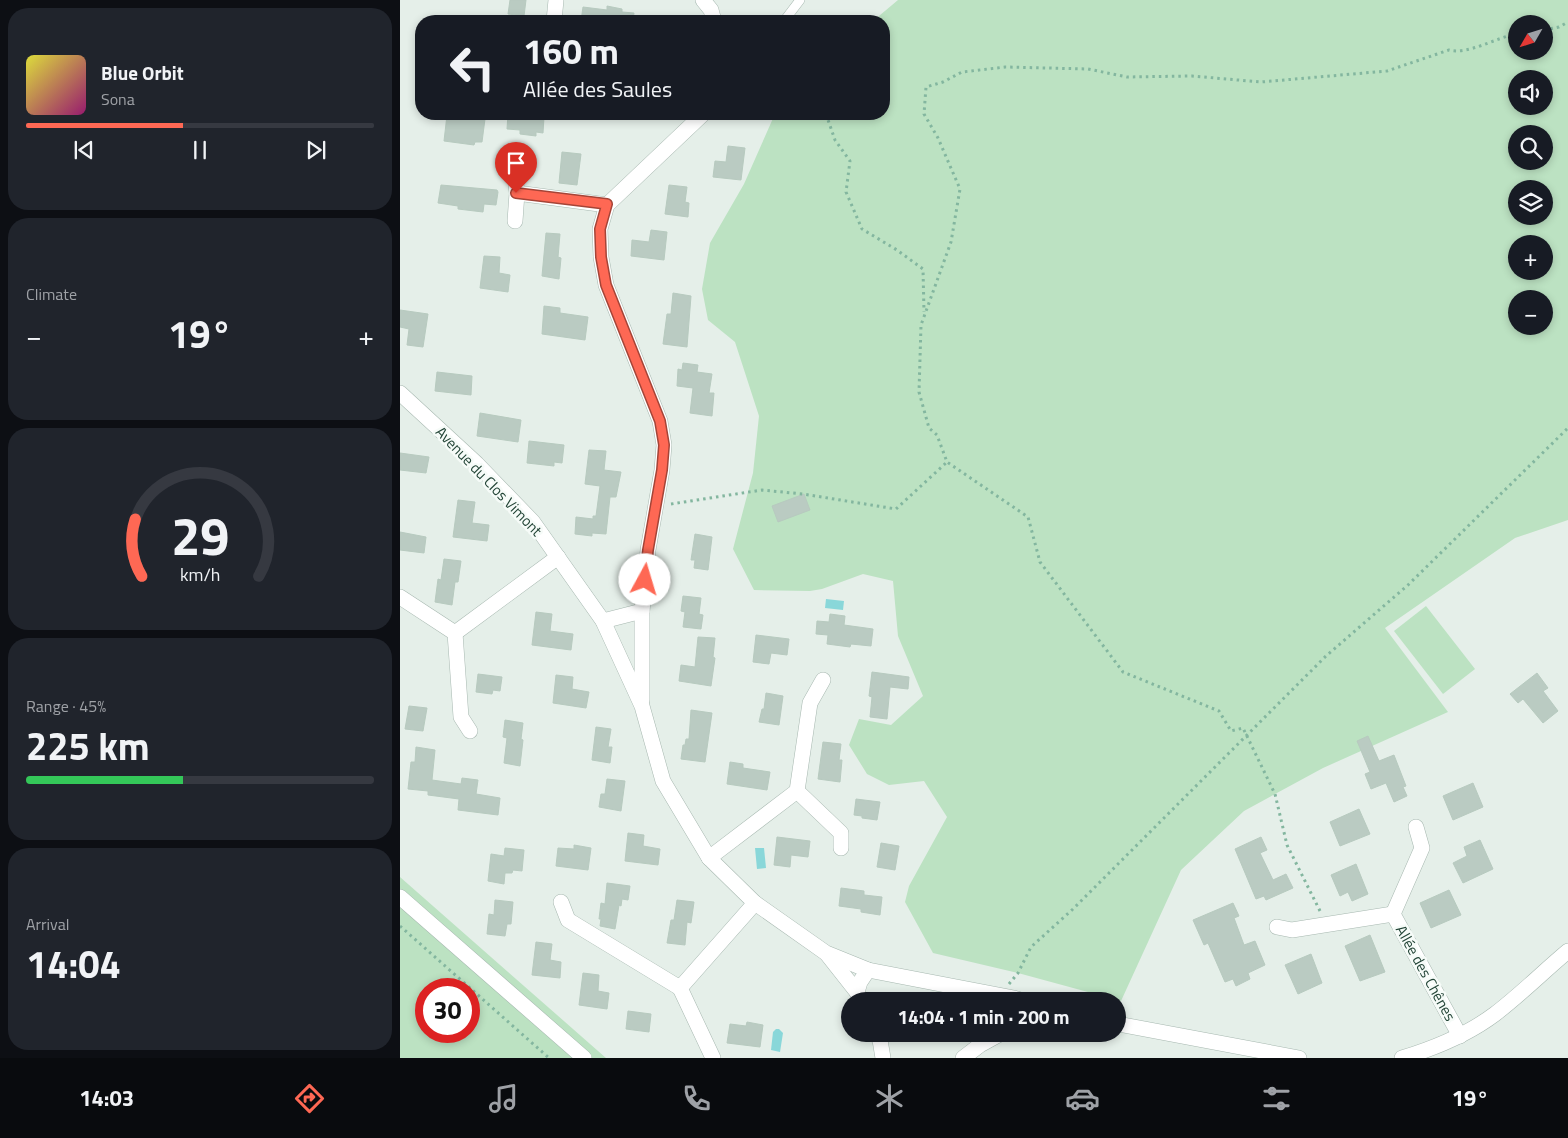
<!DOCTYPE html>
<html lang="en">
<head>
<meta charset="utf-8">
<style>
	:root { --surface:#171b24; --page:#20242c; --text:#f1f3f6; --muted:#9ea1a6; --line:#363941; --accent:#fe6854 }
	body { margin:0; font-family:"Titillium Web",sans-serif; background:var(--page); color:var(--text); height:100vh; display:flex; flex-direction:column; font-size:19px; white-space:nowrap }
	* { box-sizing:border-box; margin:0 }
	p { font-size:16px; color:var(--muted) }
	.icon { flex:none; width:28px; height:28px; fill:none; stroke:currentColor; stroke-width:2; stroke-linecap:round; stroke-linejoin:round }
	.map { position:relative; flex:1; overflow:hidden }
	.side { display:flex; flex-direction:column; gap:8px; padding:8px; background:#0d0f14; width:400px }
	.side>* { flex:none }
	.guide { position:absolute; left:15px; top:15px; width:475px; height:105px; border-radius:20px; box-shadow:0 2px 8px #0003; background:#171b24; color:var(--text); overflow:hidden }
	.needle { width:32px; rotate:231deg }
	.tools { position:absolute; left:1108px; top:15px; display:grid; gap:10px }
	.tools a { display:grid; place-items:center; width:45px; height:45px; border-radius:50%; background:var(--surface); box-shadow:0 2px 8px #0003; font-size:25px }
	.speed { position:absolute; left:15px; top:978px; display:flex; gap:10px; font-size:25px; font-weight:700; text-align:center }
	.speed>* { display:grid; place-content:center; width:65px; height:65px; border-radius:50%; background:var(--surface); box-shadow:0 2px 8px #0003; line-height:1 }
	.speed .limit { border:8px solid #d22; background:#fff; color:#111 }
	.pin { position:absolute; display:grid; place-items:center; width:42px; height:42px; color:#fff; margin:-51px -21px; border-radius:50% 50% 50% 0; rotate:-45deg; box-shadow:0 0 5px #0007 }
	.pin .icon { rotate:45deg }
	.me { position:absolute; width:55px; margin:-28px; rotate:6deg; stroke-linejoin:round; filter:drop-shadow(0 0 4px #0008) }
	.turn { display:flex; align-items:center; gap:18px; height:105px; padding:0 25px; font-size:22px }
	.turn .icon { width:65px; height:65px; stroke-width:2.5 }
	.turn b { display:block; font-size:35px; line-height:42px }
	.big { font-size:38px; font-weight:700; line-height:1.1 }
	.side .card { flex:1; display:flex; flex-direction:column; justify-content:center; gap:8px; min-width:0; padding:0 18px; border-radius:20px; background:var(--page) }
	.side .dial { align-items:center; gap:0 }
	.dial svg { height:130px; overflow:visible; fill:none; stroke:var(--line); stroke-width:7; stroke-linecap:round; text-anchor:middle }
	.dial text { fill:var(--text); stroke:none }
	.song { display:flex; align-items:center; gap:15px }
	.cover { width:60px; height:60px; border-radius:8px; background:linear-gradient(135deg,hsl(60 70% 55%),hsl(320 70% 35%)) }
	.played { height:5px; border-radius:2px; background:linear-gradient(90deg,var(--accent) 45%,var(--line) 45%) }
	.keys { display:flex; justify-content:space-around; direction:ltr }
	.heat { display:flex; justify-content:space-between; align-items:center; font-size:28px; direction:ltr }
	.charge { height:8px; border-radius:4px; background:linear-gradient(90deg,#34c759 45%,var(--line) 0) }
	.trip { position:absolute; left:441px; top:992px; width:285px; height:50px; border-radius:25px; background:var(--surface); box-shadow:0 2px 8px #0003; font-weight:700; line-height:50px; text-align:center }
	.dock { display:flex; height:80px; justify-content:space-around; align-items:center; background:#090b0e; color:var(--muted) }
	.dock .icon { width:35px; height:35px }
	.dock .active { color:var(--accent) }
	.dock b { font-size:22px; color:var(--text) }
	main { display:flex; flex:1; min-height:0 }
	.map>svg:first-child { display:block }
	.green { fill:#bce2c2; fill-rule:evenodd }
	.water { fill:#89d7d9 }
	.building { fill:#bacbc2; stroke:#b7cabf }
	.lines { fill:none; stroke-linecap:round; stroke-linejoin:round }
	.lane-casing { stroke:#a7b8b0; stroke-width:10 }
	.street-casing { stroke:#a7b8b0; stroke-width:16 }
	.path { stroke:#83b69f; stroke-width:3; stroke-dasharray:2.5 4; stroke-linecap:butt }
	.lane { stroke:#fff; stroke-width:9 }
	.street { stroke:#fff; stroke-width:15 }
	.route-casing { stroke:#a54437; stroke-width:12 }
	.route { stroke:#fe6854; stroke-width:9 }
	.labels { text-anchor:middle; dominant-baseline:central; stroke-width:5; stroke-linejoin:round; paint-order:stroke }
	.street-label { font-size:15px; fill:#224436; stroke:#f6fbf8 }
</style>
</head>
<body>
<main>
<section class="side">
<div class="card">
<div class="song"><i class="cover"></i><div><b>Blue Orbit</b><p>Sona</p></div></div>
<div class="played"></div>
<div class="keys"><svg class="icon" aria-label="previous" viewBox="0 0 24 24"><path d="M18 5L8 12l10 7zM5 5v14"/></svg><svg class="icon" aria-label="pause" viewBox="0 0 24 24"><path d="M8 5v14M16 5v14"/></svg><svg class="icon" aria-label="next" viewBox="0 0 24 24"><path d="M6 5l10 7-10 7zM19 5v14"/></svg></div>
</div>
<div class="card"><p>Climate</p>
<div class="heat"><a>−</a><b class="big">19°</b><a>+</a></div>
</div>
<div class="card dial"><svg viewBox="0 0 100 80">
<path d="M14 69A42 42 0 1 1 86 69"/>
<path d="M14 69A42 42 0 0 1 10 34" stroke="#fe6854"/>
<text x="50" y="56" font-size="32" font-weight="700">29</text>
<text x="50" y="72" font-size="11">km/h</text>
</svg></div>
<div class="card"><p>Range · 45%</p><b class="big">225 km</b><div class="charge"></div></div>
<div class="card"><p>Arrival</p><b class="big">14:04</b></div>
</section>
<div class="map">
<svg width="1168" height="1058" viewBox="0 0 1168 1058">
	<rect width="100%" height="100%" fill="#e5efe9"/>
	<!-- green -->
	<g class="green">
		<path d="M 498,0 L 1168,0 L 1168,520 L 1115,538 L 985,628 L 1048,712 L 923,768 L 844,811 L 781,870 L 721,1001 L 618,973 L 533,953 L 505,902 L 509,886 L 547,817 L 524,781 L 489,785 L 467,774 L 449,745 L 459,719 L 491,725 L 523,696 L 498,636 L 493,581 L 463,574 L 422,589 L 410,591 L 354,590 L 333,549 L 353,473 L 359,416 L 335,342 L 308,320 L 302,289 L 310,243 L 344,184 L 374,116 L 377,114 L 484,114 L 484,21 L 473,21 ZM 1116,24 L 1144,24 L 1144,51 L 1116,51 ZM 1116,79 L 1144,79 L 1144,106 L 1116,106 ZM 1116,134 L 1144,134 L 1144,161 L 1116,161 ZM 1116,189 L 1144,189 L 1144,216 L 1116,216 ZM 1116,244 L 1144,244 L 1144,271 L 1116,271 ZM 1116,299 L 1144,299 L 1144,326 L 1116,326 Z"/>
		<polygon points="1026,606 1075,669 1043,694 994,631"/>
		<path d="M 0,877 L 206,1058 L 0,1058 ZM 26,989 L 69,989 L 69,1031 L 26,1031 Z"/>
	</g>
	<!-- water -->
	<g class="water">
		<polygon points="426,599 444,601 443,610 425,608"/>
		<polygon points="364,848 366,868 357,869 355,848"/>
		<polygon points="376,1029 379,1029 383,1033 380,1052 371,1050 373,1032"/>
	</g>
	<!-- building -->
	<g class="building">
		<polygon points="110,0 126,0 124,16 108,14"/>
		<polygon points="207,6 222,9 222,12 234,13 233,21 181,21 183,7 207,10"/>
		<polygon points="108,114 144,117 143,133 136,132 136,136 120,134 120,130 107,129"/>
		<polygon points="47,115 85,119 82,142 75,142 74,145 44,141"/>
		<polygon points="328,146 345,148 341,180 313,177 315,161 326,162"/>
		<polygon points="162,152 181,154 177,185 159,183"/>
		<polygon points="41,185 97,190 98,192 96,205 84,204 83,212 58,209 58,206 38,203"/>
		<polygon points="269,185 287,187 285,202 289,203 288,217 265,214"/>
		<polygon points="251,230 267,232 264,260 231,256 232,240 249,242"/>
		<polygon points="146,233 160,234 158,257 161,258 159,279 142,276"/>
		<polygon points="84,256 100,257 99,273 110,275 108,292 80,288"/>
		<polygon points="273,293 291,296 287,347 263,344 267,314 271,314"/>
		<polygon points="144,306 160,308 160,313 188,317 185,340 142,334"/>
		<polygon points="0,310 28,314 23,347 7,345 9,329 0,327"/>
		<polygon points="283,363 298,365 297,372 312,374 309,393 314,393 312,416 290,413 293,388 277,386 278,369 282,370"/>
		<polygon points="37,372 72,376 71,395 35,391"/>
		<polygon points="80,413 121,420 118,442 77,436"/>
		<polygon points="129,441 164,445 162,463 154,462 154,466 127,463"/>
		<polygon points="189,450 206,451 204,470 221,472 216,497 210,497 206,534 192,533 192,536 175,534 176,517 193,519 193,516 196,516 200,486 185,484"/>
		<polygon points="0,453 29,457 26,473 0,470"/>
		<polygon points="404,494 410,510 378,522 372,506"/>
		<polygon points="58,500 75,502 72,523 89,525 87,541 53,537"/>
		<polygon points="0,532 26,537 24,553 0,550"/>
		<polygon points="295,534 312,537 308,570 294,568 295,560 291,560"/>
		<polygon points="44,559 61,561 58,582 55,582 52,605 35,602 38,579 41,580"/>
		<polygon points="283,596 301,598 299,614 303,615 301,629 283,627 285,612 281,611"/>
		<polygon points="136,612 152,614 150,631 173,634 171,650 132,645"/>
		<polygon points="430,614 445,616 444,625 473,629 471,646 451,644 450,647 427,644 428,635 416,634 417,621 429,622"/>
		<polygon points="356,635 389,639 387,655 371,653 369,664 353,662"/>
		<polygon points="298,637 315,638 313,657 315,658 311,686 279,681 281,665 295,667"/>
		<polygon points="472,672 509,677 508,689 490,687 487,719 470,717 472,697 469,696"/>
		<polygon points="1137,673 1148,688 1143,691 1158,711 1143,723 1123,699 1118,703 1110,694"/>
		<polygon points="78,674 102,677 100,691 93,690 92,694 76,692"/>
		<polygon points="156,675 173,677 172,689 189,692 186,708 153,703"/>
		<polygon points="366,693 383,696 379,725 359,722 362,709 364,709"/>
		<polygon points="9,706 27,708 23,731 5,729"/>
		<polygon points="291,710 312,713 305,762 281,759 283,745 285,745 286,739 289,739"/>
		<polygon points="105,720 123,723 121,739 123,740 120,766 104,763 107,738 103,737"/>
		<polygon points="196,727 211,729 208,747 212,747 210,763 192,760"/>
		<polygon points="968,736 979,761 994,755 1006,786 1003,787 1007,796 994,802 986,783 971,789 965,774 970,772 957,741"/>
		<polygon points="423,742 441,744 439,760 442,760 440,782 418,779"/>
		<polygon points="16,747 35,750 32,780 61,784 62,778 78,780 76,794 100,798 98,815 58,810 59,799 28,795 28,791 8,789 11,762 15,762"/>
		<polygon points="330,762 343,764 343,768 370,772 367,790 327,784"/>
		<polygon points="207,779 225,781 221,811 199,807 201,794 205,794"/>
		<polygon points="1073,783 1083,807 1053,820 1043,796"/>
		<polygon points="456,799 480,802 477,820 462,818 462,816 454,815"/>
		<polygon points="959,809 970,834 940,846 930,822"/>
		<polygon points="228,833 244,835 243,846 260,849 258,865 225,861"/>
		<polygon points="377,837 410,841 408,857 391,855 390,867 374,865"/>
		<polygon points="861,837 867,850 860,853 873,880 886,874 893,888 866,900 864,896 856,899 835,849"/>
		<polygon points="1080,840 1093,869 1063,883 1053,863 1067,856 1064,847"/>
		<polygon points="481,843 499,846 495,870 477,867"/>
		<polygon points="174,845 191,848 188,870 156,866 158,848 174,849"/>
		<polygon points="105,848 124,850 122,871 113,870 112,873 105,873 104,884 88,881 91,854 104,856"/>
		<polygon points="956,864 968,894 952,901 948,892 940,896 931,875"/>
		<polygon points="207,883 230,886 228,900 222,899 221,906 219,905 215,929 200,926 201,919 199,919 201,903 205,904"/>
		<polygon points="441,888 464,891 464,895 482,897 480,915 461,912 461,909 439,906"/>
		<polygon points="1049,890 1061,915 1031,928 1020,903"/>
		<polygon points="95,900 113,902 111,924 107,924 105,936 87,934 89,914 94,915"/>
		<polygon points="277,900 294,902 291,923 287,922 285,945 267,943 271,920 274,920"/>
		<polygon points="833,903 839,916 834,918 844,945 855,941 865,965 848,973 850,979 836,986 833,979 825,982 808,943 804,945 793,920"/>
		<polygon points="970,935 985,972 960,981 945,946"/>
		<polygon points="136,942 152,944 150,960 161,962 160,978 132,975"/>
		<polygon points="911,954 922,983 898,994 885,965"/>
		<polygon points="183,973 199,975 198,991 209,993 207,1009 179,1005"/>
		<polygon points="228,1011 251,1014 249,1032 226,1029"/>
		<polygon points="347,1022 363,1025 360,1047 327,1043 330,1024 346,1026"/>
	</g>
	<g class="lines">
		<defs>
			<polyline id="lane" points="384,21 400,0"/>
			<g id="street">
				<polyline points="303,0 311,10 314,21"/>
				<polyline points="154,21 156,0"/>
				<polyline points="114,168 117,193 115,221"/>
				<polyline points="117,193 207,205"/>
				<polyline points="0,393 77,464 133,522 203,621 242,706 263,781 309,858 355,903 426,953 468,970"/>
				<polyline points="0,597 55,633 158,557"/>
				<polyline points="203,621 242,611"/>
				<polyline points="55,633 61,717 70,731"/>
				<polyline points="242,700 242,611 248,550 262,470 264,445 260,421 206,285 201,257 200,229 207,205 303,114"/>
				<polyline points="397,791 441,833 441,848"/>
				<polyline points="1016,827 1022,848 993,914 1060,1036"/>
				<polyline points="309,858 397,791 410,703 423,680"/>
				<polyline points="0,897 184,1058"/>
				<polyline points="161,902 168,920 280,988 355,903"/>
				<polyline points="877,927 892,930 993,914"/>
				<polyline points="427,954 457,992"/>
				<polyline points="280,988 313,1058"/>
				<polyline points="461,1001 457,992 460,982 468,970 618,999 618,1001"/>
				<polyline points="718,1024 899,1058"/>
				<polyline points="476,1034 480,1040 483,1058"/>
				<polyline points="563,1058 580,1045 600,1034"/>
				<path d="M 1002,1058 C 1035,1048 1067,1035 1095,1014 C 1120,995 1143,972 1168,951"/>
			</g>
		</defs>
		<!-- lane casing -->
		<use href="#lane" class="lane-casing"/>
		<!-- street casing -->
		<use href="#street" class="street-casing"/>
		<!-- path -->
		<g class="path">
			<polyline points="1144,30 1159,27 1168,22"/>
			<polyline points="426,114 435,140 450,161 446,192 462,229 497,250 523,269 524,312"/>
			<polyline points="271,504 362,490 403,494 496,509 547,462"/>
			<path d="M 920,911 L 887,845 L 875,794 L 843,728 L 831,731 L 819,711 L 723,672 L 640,562 L 628,517 L 547,462 L 537,435 L 529,428 L 519,392 L 521,325 L 551,242 L 560,189 L 538,138 L 524,114 L 526,87 L 543,82 L 562,72 L 605,67 L 688,69 L 727,77 L 792,76 L 861,82 L 987,71 L 1049,50 C 1068,55 1095,38 1116,34"/>
			<polyline points="0,926 149,1058"/>
			<polyline points="609,984 618,973 631,947 673,909 926,656 1008,585 1168,428"/>
		</g>
		<!-- lane -->
		<use href="#lane" class="lane"/>
		<!-- street -->
		<use href="#street" class="street"/>
	</g>
	<g class="lines">
		<defs>
			<polyline id="route" points="116,193 207,204 200,229 201,257 206,285 260,421 264,445 262,470 248,550 245,580"/>
		</defs>
		<!-- route casing -->
		<use href="#route" class="route-casing"/>
		<!-- route -->
		<use href="#route" class="route"/>
	</g>
	<g class="labels">
		<!-- street labels -->
		<g class="street-label">
			<text transform="translate(89 481) rotate(46)">Avenue du Clos Vimont</text>
			<text transform="translate(1026 973) rotate(61)">Allée des Chênes</text>
		</g>
	</g>
</svg>
<div class="tools">
<a><svg class="needle" viewBox="-14 -14 28 28"><path d="M0-13l5 13h-10z" fill="#e53935"/><path d="M0 13l5-13h-10z" fill="#9ea1a6"/></svg></a>
<a><svg class="icon" aria-label="sound" viewBox="0 0 24 24"><path d="M4 9h4l5-4v14l-5-4H4zM17 9q2 3 0 6"/></svg></a>
<a><svg class="icon" aria-label="search" viewBox="0 0 24 24"><circle cx="10" cy="10" r="6"/><path d="M15 15l6 6"/></svg></a>
<a><svg class="icon" aria-label="layers" viewBox="0 0 24 24"><path d="M12 4l9 5-9 5-9-5zM3 14l9 5 9-5"/></svg></a>
<a>+</a>
<a>−</a>
</div>
<div class="speed"><div class="limit">30</div></div>
<div class="pin" style="left:116px;top:193px;background:#d93025"><svg class="icon" aria-label="arrive" viewBox="0 0 24 24"><path d="M6 21V4h12l-3 4 3 4H6"/></svg></div>
<svg class="me" style="left:245px;top:580px" viewBox="-20 -20 40 40"><circle r="19" fill="#fff"/><path d="M0-13L10 11 0 6-10 11z" fill="#fe6854"/></svg>
<div class="trip">14:04 · 1 min · 200 m</div>
<div class="guide">
<div class="turn"><svg class="icon" aria-label="left" viewBox="0 0 24 24"><path d="M17 20v-9H6M10 6l-5 5 5 5"/></svg><div><b>160 m</b>Allée des Saules</div></div>
</div>
</div>
</main>
<nav class="dock">
<b>14:03</b>
<svg class="icon active" aria-label="directions" viewBox="0 0 24 24"><path d="M12 3l9 9-9 9-9-9zM9 14v-3h6M13 9l2 2-2 2"/></svg>
<svg class="icon" aria-label="music" viewBox="0 0 24 24"><path d="M9 18V5l10-2v13"/><circle cx="6" cy="18" r="3"/><circle cx="16" cy="16" r="3"/></svg>
<svg class="icon" aria-label="phone" viewBox="0 0 24 24"><path d="M5 4h4l2 5-3 2q2 4 5 5l2-3 5 2v4C11 20 4 13 5 4z"/></svg>
<svg class="icon" aria-label="climate" viewBox="0 0 24 24"><path d="M12 3v18M4 7l16 10M4 17L20 7"/></svg>
<svg class="icon" aria-label="car" viewBox="0 0 24 24"><path d="M5 17H2v-5l4-1 3-4h7l3 4 3 1v5h-3M9 17h6M6 11h13"/><circle cx="7" cy="17" r="2"/><circle cx="17" cy="17" r="2"/></svg>
<svg class="icon" aria-label="filters" viewBox="0 0 24 24"><path d="M4 7h16M4 17h16"/><circle cx="9" cy="7" r="2"/><circle cx="15" cy="17" r="2"/></svg>
<b>19°</b>
</nav>
</body>
</html>
